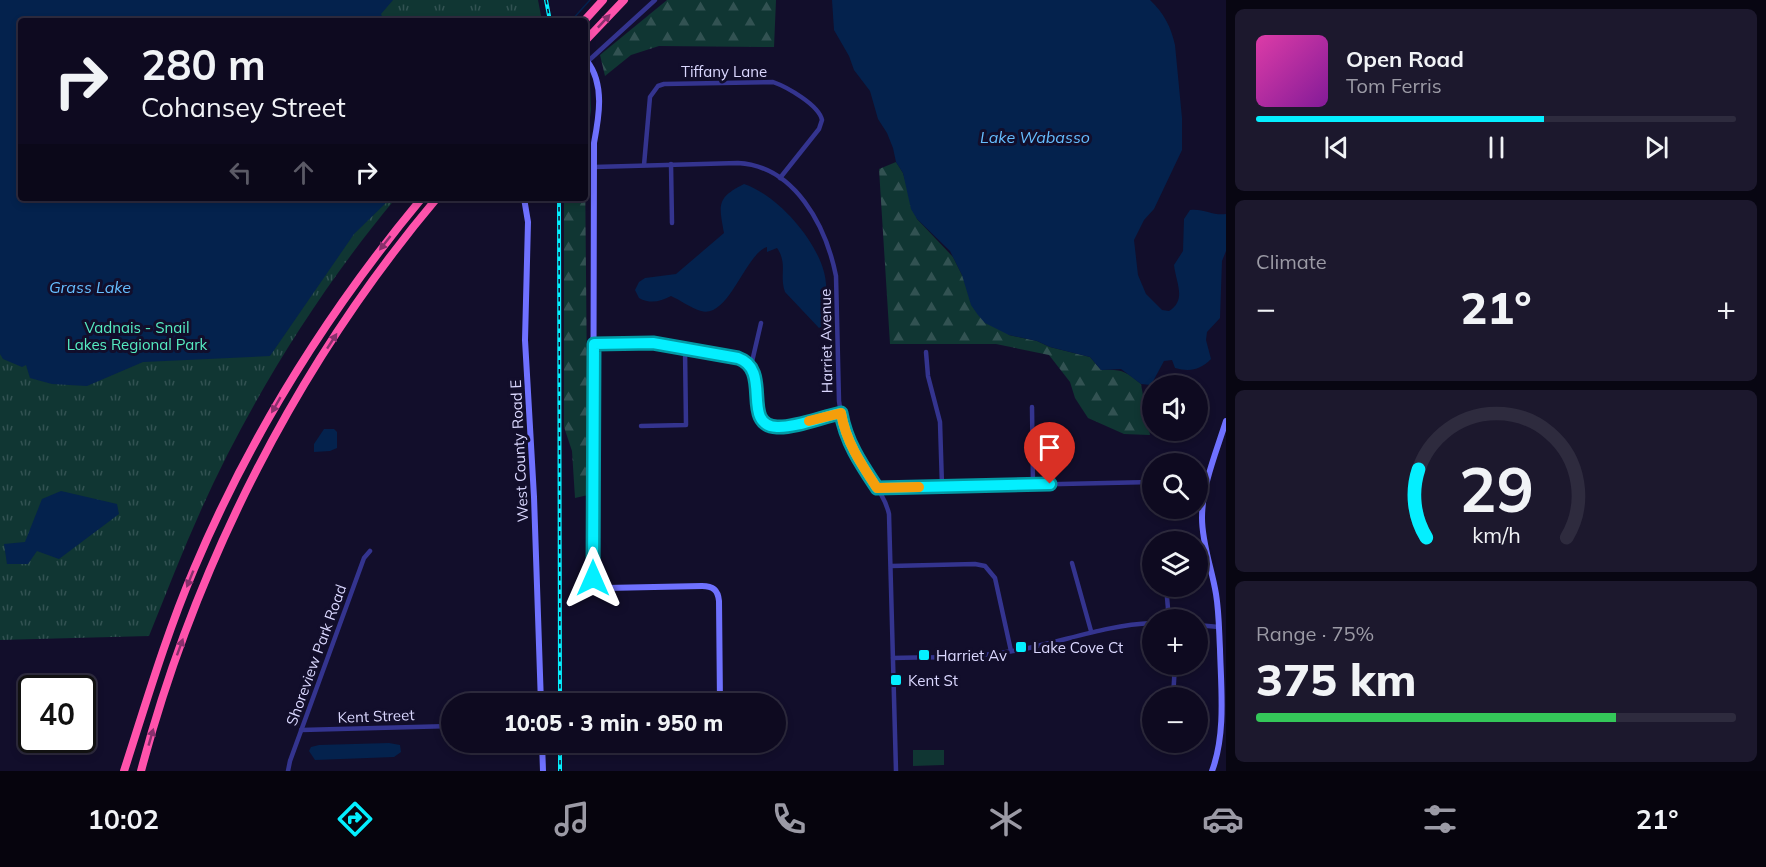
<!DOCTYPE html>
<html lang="en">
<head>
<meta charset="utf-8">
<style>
	:root { --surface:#0e0a20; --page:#1c182d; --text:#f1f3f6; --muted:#9b9aa5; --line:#2e2b3e; --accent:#04efff }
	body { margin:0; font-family:Mulish,sans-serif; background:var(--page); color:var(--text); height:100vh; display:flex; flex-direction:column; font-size:22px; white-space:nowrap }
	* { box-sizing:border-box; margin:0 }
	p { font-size:20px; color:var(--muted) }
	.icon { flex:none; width:33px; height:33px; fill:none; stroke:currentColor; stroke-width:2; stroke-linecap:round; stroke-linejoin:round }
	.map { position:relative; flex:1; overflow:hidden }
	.drawer { display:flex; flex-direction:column; gap:9px; padding:9px; background:#080612; width:540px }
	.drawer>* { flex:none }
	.guide { position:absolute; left:18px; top:18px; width:570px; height:183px; border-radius:6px; box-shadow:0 3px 9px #0003,0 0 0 2px var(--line); background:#0e0a20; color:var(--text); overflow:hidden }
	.controls { position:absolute; left:1142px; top:375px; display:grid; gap:12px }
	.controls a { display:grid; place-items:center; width:66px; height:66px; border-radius:50%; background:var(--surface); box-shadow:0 3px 9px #0003,0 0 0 2px var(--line); font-size:30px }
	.speed { position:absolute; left:18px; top:675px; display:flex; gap:12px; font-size:30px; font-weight:700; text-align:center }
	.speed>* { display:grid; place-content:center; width:78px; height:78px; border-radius:50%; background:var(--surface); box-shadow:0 3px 9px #0003,0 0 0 2px var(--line); line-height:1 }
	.speed .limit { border:3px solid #111; border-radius:9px; background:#fff; color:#111 }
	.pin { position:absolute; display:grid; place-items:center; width:51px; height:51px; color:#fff; margin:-62px -26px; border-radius:50% 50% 50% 0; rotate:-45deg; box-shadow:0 0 6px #0007 }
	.pin .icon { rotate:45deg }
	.me { position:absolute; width:66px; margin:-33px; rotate:0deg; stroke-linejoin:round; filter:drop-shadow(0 0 4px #0008) }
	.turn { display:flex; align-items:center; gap:21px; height:126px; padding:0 24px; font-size:27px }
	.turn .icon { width:78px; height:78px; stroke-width:2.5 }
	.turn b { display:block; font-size:42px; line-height:51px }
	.lanes { display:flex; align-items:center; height:57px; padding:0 24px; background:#0003; justify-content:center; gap:30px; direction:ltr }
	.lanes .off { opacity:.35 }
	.big { font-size:45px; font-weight:800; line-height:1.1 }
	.drawer .card { flex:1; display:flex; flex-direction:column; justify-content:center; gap:9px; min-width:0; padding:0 21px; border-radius:9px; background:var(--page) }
	.drawer .dial { align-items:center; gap:0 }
	.dial svg { height:156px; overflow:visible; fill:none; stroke:var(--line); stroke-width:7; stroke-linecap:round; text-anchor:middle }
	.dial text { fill:var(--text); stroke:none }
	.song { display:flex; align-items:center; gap:18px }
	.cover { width:72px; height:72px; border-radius:9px; background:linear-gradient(135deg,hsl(320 70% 55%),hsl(290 70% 35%)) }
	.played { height:6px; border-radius:3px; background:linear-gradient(90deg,var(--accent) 60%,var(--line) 60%) }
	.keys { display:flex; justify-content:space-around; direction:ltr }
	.heat { display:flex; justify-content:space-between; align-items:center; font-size:33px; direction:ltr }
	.charge { height:9px; border-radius:4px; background:linear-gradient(90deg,#34c759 75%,var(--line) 0) }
	.trip { position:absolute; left:441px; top:693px; width:345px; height:60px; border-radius:30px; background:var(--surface); box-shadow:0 3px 9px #0003,0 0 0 2px var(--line); font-weight:800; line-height:60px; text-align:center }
	.menu { display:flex; height:96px; justify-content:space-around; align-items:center; background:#06040d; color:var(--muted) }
	.menu .icon { width:42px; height:42px }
	.menu .selected { color:var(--accent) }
	.menu b { font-size:27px; color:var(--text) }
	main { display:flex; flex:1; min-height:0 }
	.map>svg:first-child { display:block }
	.grass { fill:#103633 }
	.forest { fill:url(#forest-firs) }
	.park { fill:url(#park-tufts) }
	.water { fill:#04224d }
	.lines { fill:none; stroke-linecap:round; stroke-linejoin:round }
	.stream { stroke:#04224d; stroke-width:1.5 }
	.street { stroke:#34348f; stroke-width:4.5 }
	.secondary { stroke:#6f71ff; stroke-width:6 }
	.highway { stroke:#ff53ac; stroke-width:8 }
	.rail-casing { stroke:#04efff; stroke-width:4 }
	.rail { stroke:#120e2b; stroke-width:1.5; stroke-dasharray:4.5; stroke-linecap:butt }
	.oneway { fill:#88306c }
	.route-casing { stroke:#039ba6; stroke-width:15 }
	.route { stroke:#04efff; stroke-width:10 }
	.slow { stroke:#f59e0b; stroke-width:10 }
	.poi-dot { fill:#04efff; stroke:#120e2b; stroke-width:2 }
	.labels { text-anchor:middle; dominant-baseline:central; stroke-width:6; stroke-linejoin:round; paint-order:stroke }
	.street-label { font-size:15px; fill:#dbd8ff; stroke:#120e2b }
	.park-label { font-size:15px; fill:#56edc2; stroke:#120e2b }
	.poi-label { font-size:15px; fill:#dbd8ff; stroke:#120e2b; text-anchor:start }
	.water-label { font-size:16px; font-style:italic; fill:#66beff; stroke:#120e2b }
</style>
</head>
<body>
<main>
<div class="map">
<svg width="1226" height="771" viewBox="0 0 1226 771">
	<defs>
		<pattern id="forest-firs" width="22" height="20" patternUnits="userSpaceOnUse" patternTransform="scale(1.5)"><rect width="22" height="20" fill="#103633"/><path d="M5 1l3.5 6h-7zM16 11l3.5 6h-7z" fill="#325252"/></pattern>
		<pattern id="park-tufts" width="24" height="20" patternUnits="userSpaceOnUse" patternTransform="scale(1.5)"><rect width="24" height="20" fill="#103633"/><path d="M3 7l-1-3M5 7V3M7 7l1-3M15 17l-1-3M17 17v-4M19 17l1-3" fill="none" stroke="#325252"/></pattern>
	</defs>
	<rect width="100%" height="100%" fill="#120e2b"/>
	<!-- grass -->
	<polygon class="grass" points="913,750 944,750 944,765 913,766"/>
	<!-- forest -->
	<g class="forest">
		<polygon points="667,0 776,0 774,47 659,46 631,55 605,76 600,55"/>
		<polygon points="585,81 590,83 591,110 585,155"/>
		<polygon points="585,161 588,495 575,498 572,451 564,427 564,198 585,198"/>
		<path d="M 896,162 L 903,173 L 917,219 L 953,257 L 962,275 L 1009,335 L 1037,341 L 1050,347 L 1090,357 L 1101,370 C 1122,369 1125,371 1141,384 L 1150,435 L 1124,434 L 1088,418 L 1075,398 L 1070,382 L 1049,355 L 996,344 L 890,344 L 879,169 Z"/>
	</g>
	<!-- park -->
	<path class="park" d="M 0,0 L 538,0 L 542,21 L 21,21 L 21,198 L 396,198 C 319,290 250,401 201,510 C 182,552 166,594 149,636 L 0,640 Z"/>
	<!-- water -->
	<g class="water">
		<polygon points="0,0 393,0 381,14 384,21 21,21 21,198 391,198 354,234 270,356 143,362 87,386 52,384 30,378 26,365 22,367 3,359 0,354"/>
		<path d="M 832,0 L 1150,0 C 1164,13 1171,27 1175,45 L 1182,118 L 1182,150 L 1154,209 L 1144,220 L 1134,240 L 1138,275 L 1146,294 L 1162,310 L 1169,311 C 1187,300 1176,283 1174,265 L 1183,251 L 1184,219 L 1190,210 C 1203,208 1213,216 1226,214 L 1226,251 L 1222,261 L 1220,318 L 1207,332 L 1206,340 L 1211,359 C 1200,370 1190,372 1175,368 L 1172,360 L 1164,361 L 1151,385 L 1141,384 L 1121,369 L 1101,370 L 1090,357 L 1050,347 L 1037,341 L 1009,335 L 985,323 L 978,315 L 971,305 L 962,275 L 950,251 L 917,219 L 911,209 L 903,173 L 896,162 L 893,148 L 887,133 L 878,119 L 870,91 L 854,70 L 849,56 L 834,30 Z"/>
		<path d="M 744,184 C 777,195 815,238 824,272 C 828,287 826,307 827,323 L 819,328 L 785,292 C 779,275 788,264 777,248 L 767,252 L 767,247 C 745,254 729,319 701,311 C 691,308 680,300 671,296 C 660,302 650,304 639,298 L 635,290 L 639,282 L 645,278 L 676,274 L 724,233 C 719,205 716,198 744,184 Z"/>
		<polygon points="324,429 334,429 337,432 337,448 330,451 314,452 314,444"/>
		<polygon points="61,491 117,504 119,514 59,559 37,551 28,564 7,564 4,544 25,542 42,499"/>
		<polygon points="389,743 400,745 401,752 394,757 315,760 309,751 311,747 319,745"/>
	</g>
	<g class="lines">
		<!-- stream -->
		<polyline class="stream" points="571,21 590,0"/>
		<!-- street -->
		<g class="street">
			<polyline points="586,63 655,0"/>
			<polyline points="671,164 672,223"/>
			<path d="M 644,165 L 650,97 L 658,86 L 664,84 L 773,82 C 787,87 819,105 822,120 L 819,129 L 780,178"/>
			<path d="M 594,167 L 738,163 C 795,166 826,226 836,276 L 839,401 C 841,420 846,439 856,456 C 867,476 884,492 889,514 L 896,771"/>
			<path d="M 594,344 L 653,343 L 741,359 C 770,373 741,424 776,427 C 792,428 824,417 841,413"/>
			<polyline points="926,352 928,376 940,422 942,486"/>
			<polyline points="751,366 761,323"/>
			<polyline points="1032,407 1033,484"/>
			<polyline points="641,426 686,425 685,349"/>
			<polyline points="1197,481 1207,480"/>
			<polyline points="877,488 1152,482"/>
			<polyline points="1072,563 1091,631"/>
			<polyline points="891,566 975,564 985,566 995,578 1011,651"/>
			<polyline points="1166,586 1169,620"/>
			<polyline points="1197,625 1219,627"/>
			<path d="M 893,658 C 933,657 973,658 1013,651 C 1060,643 1104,625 1152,623"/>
			<polyline points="1173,698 1175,664"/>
			<polyline points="301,730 452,726"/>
			<polyline points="1163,747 1167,742"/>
			<polyline points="288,771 290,761 364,558 370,551"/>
		</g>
		<!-- secondary -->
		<g class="secondary">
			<path d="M 587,61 C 605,84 599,117 594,143 L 593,578 L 596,584 L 606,588 L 702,586 C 713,586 718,590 719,601 L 720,704"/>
			<polyline points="524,198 528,222 525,340 534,497 541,704"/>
			<polyline points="542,742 543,771"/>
			<path d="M 1212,771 C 1226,734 1221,688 1220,649 C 1219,631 1219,612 1216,594 C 1212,569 1202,544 1202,518 C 1202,485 1216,453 1226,421"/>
		</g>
		<!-- highway -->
		<g class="highway">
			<polyline points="584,21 603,0"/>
			<polyline points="585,41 624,0"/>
			<path d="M 124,771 C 146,703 166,635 194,569 C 251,434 329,310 422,198"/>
			<path d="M 141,771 C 196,563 298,363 437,198"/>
		</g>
		<defs>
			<g id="rail">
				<polyline points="546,0 550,21"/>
				<polyline points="559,198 560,704"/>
				<polyline points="560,742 560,771"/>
			</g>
		</defs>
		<!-- rail casing -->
		<use href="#rail" class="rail-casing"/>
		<!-- rail -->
		<use href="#rail" class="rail"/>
	</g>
	<!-- one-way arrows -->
	<defs><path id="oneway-solid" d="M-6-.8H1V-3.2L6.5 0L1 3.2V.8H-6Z" transform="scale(1.5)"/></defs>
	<g class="oneway">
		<use href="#oneway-solid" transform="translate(604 21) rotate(-47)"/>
		<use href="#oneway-solid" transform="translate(385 243) rotate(128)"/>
		<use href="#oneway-solid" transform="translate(332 341) rotate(-57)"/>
		<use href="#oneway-solid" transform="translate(276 405) rotate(120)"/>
		<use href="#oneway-solid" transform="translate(190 579) rotate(112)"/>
		<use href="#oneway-solid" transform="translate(180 647) rotate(-70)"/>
		<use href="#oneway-solid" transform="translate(151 737) rotate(-74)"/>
	</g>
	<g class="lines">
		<defs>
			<path id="route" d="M 593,578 L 594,344 L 653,343 L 738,358 C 773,370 740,425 777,427 C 795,428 822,417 841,413 C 846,442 861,464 877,488 L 1050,484"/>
		</defs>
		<!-- route casing -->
		<use href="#route" class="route-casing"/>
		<!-- route -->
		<use href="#route" class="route"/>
		<!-- slow -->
		<path class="slow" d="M 809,421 L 841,413 C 846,442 861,464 877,488 L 919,487"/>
	</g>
	<!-- markers -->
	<g class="poi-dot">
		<rect x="1015" y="641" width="12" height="12" rx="3"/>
		<rect x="918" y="649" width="12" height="12" rx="3"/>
		<rect x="890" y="674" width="12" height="12" rx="3"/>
	</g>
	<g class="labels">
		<!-- street labels -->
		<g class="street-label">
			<text x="724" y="71">Tiffany Lane</text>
			<text transform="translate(826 341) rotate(-91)">Harriet Avenue</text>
			<text transform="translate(519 451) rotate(-93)">West County Road E</text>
			<text transform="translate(316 655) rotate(-70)">Shoreview Park Road</text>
			<text transform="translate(376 716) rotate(-2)">Kent Street</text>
		</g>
		<!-- park labels -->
		<g class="park-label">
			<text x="137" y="327">Vadnais - Snail<tspan x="137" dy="17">Lakes Regional Park</tspan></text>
		</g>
		<!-- poi labels -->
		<g class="poi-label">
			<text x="1033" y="647">Lake Cove Ct</text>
			<text x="936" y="655">Harriet Av</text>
			<text x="908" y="680">Kent St</text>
		</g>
		<!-- water labels -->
		<g class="water-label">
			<text x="1035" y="137">Lake Wabasso</text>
			<text x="90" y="287">Grass Lake</text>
		</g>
	</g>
</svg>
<div class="controls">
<a><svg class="icon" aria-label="sound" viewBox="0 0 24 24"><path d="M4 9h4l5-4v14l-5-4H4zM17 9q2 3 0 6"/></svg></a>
<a><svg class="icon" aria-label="search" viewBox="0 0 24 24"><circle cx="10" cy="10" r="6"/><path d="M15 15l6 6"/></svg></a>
<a><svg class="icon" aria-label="layers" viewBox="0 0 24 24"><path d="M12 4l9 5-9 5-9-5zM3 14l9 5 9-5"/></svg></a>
<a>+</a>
<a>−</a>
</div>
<div class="speed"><div class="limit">40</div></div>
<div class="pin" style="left:1050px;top:484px;background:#d93025"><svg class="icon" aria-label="arrive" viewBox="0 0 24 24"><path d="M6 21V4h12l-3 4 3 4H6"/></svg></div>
<svg class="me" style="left:593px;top:578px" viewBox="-20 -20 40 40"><path d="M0-17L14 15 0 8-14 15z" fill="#04efff" stroke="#fff" stroke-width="4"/></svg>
<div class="trip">10:05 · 3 min · 950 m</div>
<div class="guide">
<div class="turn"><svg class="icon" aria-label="right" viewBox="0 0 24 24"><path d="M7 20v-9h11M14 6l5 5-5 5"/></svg><div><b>280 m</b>Cohansey Street</div></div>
<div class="lanes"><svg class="icon off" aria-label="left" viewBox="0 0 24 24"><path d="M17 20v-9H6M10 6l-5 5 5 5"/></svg><svg class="icon off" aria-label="ahead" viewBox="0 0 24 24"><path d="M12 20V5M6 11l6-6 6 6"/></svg><svg class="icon" aria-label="right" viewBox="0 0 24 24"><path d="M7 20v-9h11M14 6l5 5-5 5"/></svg></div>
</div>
</div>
<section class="drawer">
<div class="card">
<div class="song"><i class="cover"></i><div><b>Open Road</b><p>Tom Ferris</p></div></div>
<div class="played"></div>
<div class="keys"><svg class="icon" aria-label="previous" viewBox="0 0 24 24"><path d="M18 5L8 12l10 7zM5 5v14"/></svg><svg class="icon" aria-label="pause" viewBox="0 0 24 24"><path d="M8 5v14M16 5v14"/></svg><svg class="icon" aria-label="next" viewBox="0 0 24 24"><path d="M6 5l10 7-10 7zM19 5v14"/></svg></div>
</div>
<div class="card"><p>Climate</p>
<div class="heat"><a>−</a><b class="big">21°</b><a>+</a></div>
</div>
<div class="card dial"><svg viewBox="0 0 100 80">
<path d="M14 69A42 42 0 1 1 86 69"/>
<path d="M14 69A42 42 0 0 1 10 34" stroke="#04efff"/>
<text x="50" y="56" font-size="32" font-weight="700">29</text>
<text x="50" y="72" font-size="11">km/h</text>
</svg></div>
<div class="card"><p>Range · 75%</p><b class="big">375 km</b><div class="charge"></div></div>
</section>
</main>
<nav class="menu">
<b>10:02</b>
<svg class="icon selected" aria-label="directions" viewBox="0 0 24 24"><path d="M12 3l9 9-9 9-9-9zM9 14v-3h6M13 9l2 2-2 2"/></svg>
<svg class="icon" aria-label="music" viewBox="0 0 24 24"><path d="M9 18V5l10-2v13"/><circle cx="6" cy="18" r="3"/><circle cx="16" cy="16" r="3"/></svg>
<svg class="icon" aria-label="phone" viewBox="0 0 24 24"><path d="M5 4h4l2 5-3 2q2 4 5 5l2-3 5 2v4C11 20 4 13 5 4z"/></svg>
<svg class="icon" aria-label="climate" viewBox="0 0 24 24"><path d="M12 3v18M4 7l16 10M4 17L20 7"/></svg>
<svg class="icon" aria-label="car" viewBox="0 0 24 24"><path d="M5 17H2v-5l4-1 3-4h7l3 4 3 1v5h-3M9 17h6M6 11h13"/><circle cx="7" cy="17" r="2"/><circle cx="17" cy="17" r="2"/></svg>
<svg class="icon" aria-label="filters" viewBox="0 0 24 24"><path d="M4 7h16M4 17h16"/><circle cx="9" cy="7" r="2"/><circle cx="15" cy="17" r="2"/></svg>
<b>21°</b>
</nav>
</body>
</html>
